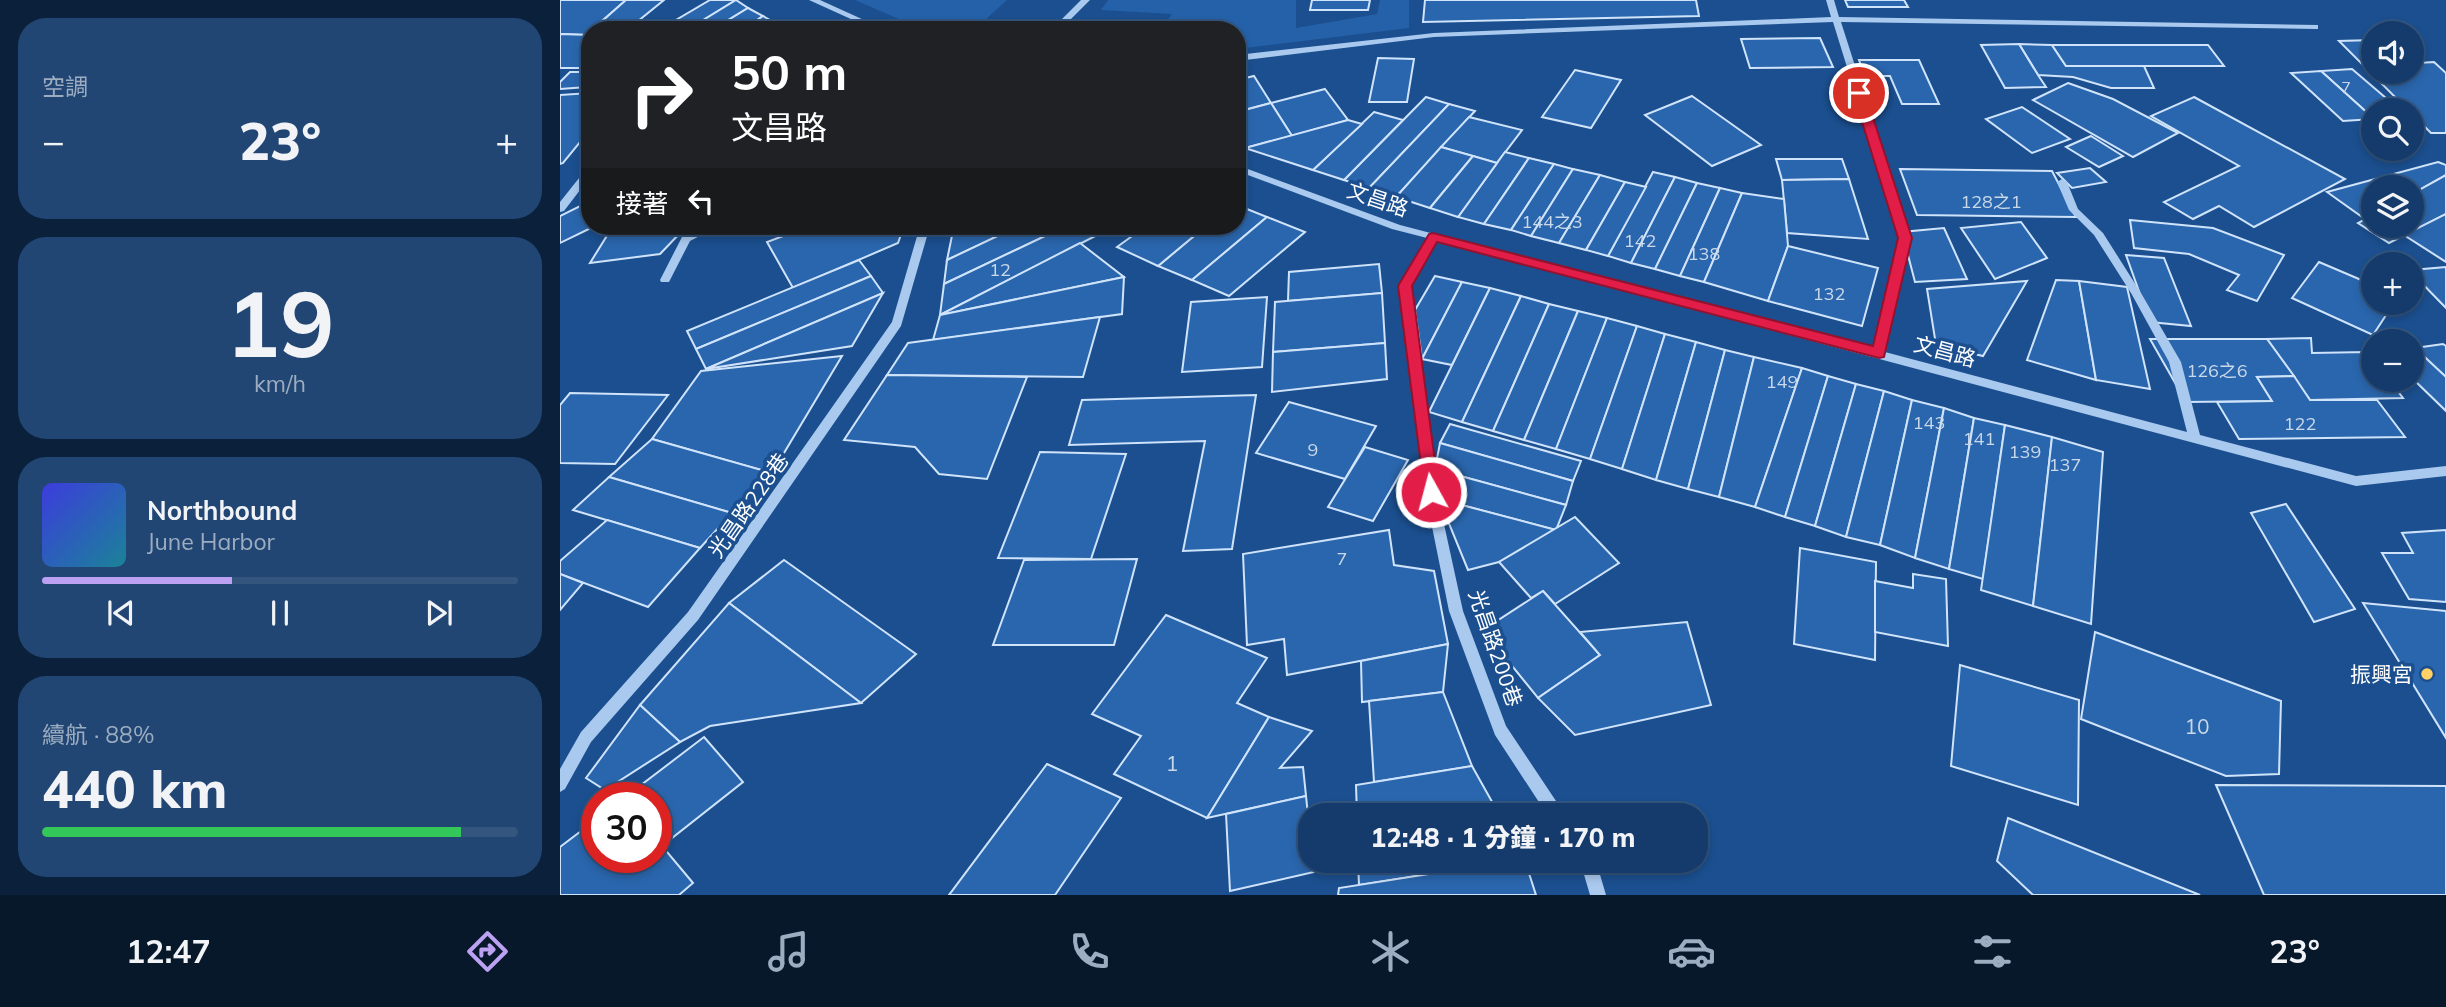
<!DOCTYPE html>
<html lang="zh-TW">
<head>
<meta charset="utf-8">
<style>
	:root { --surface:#143b6b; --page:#214673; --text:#f1f3f6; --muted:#9dadc1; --line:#33557e; --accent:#bca0f2 }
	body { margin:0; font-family:Mulish,"Noto Sans TC",sans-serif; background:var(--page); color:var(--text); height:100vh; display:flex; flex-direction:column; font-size:26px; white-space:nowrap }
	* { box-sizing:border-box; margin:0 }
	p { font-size:23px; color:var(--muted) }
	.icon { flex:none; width:38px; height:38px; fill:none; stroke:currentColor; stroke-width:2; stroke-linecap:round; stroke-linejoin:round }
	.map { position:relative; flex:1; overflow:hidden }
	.side { display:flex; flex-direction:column; gap:18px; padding:18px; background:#0b203b; width:560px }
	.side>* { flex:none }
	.top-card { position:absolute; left:21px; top:21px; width:665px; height:214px; border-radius:28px; box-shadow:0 4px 10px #0003,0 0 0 2px var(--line); background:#202124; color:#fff; overflow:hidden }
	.fabs { position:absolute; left:1801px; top:21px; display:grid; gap:14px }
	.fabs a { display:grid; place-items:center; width:63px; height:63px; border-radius:50%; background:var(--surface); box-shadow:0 4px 10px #0003,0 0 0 2px var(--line); font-size:35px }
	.speed { position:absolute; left:21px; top:782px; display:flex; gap:14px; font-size:35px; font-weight:700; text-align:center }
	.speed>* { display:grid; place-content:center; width:91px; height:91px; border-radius:50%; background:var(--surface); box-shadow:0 4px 10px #0003,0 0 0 2px var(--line); line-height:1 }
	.speed .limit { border:10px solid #d22; background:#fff; color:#111 }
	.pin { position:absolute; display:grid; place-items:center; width:60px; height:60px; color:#fff; margin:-30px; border:4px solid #fff; border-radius:50%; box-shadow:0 2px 7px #0007 }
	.me { position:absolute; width:77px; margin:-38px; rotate:353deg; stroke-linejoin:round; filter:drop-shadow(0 0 5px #0008) }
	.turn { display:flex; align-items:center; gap:24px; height:147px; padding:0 35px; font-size:32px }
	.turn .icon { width:91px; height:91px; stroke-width:2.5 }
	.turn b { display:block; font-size:49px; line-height:60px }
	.then { display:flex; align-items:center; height:66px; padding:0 35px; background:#0003; gap:14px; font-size:26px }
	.big { font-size:52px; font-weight:800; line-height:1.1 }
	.side .tile { flex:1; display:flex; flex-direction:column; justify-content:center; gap:10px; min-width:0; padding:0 24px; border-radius:28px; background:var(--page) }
	.side .dial { align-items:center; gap:0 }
	.dial b { font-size:91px; line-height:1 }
	.song { display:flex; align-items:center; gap:21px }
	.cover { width:84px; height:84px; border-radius:10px; background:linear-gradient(135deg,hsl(240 70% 55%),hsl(190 70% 35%)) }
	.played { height:7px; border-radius:4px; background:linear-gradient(90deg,var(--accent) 40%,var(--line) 40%) }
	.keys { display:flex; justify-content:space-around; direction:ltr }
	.heat { display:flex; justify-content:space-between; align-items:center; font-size:38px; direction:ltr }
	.charge { height:10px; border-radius:5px; background:linear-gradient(90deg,#34c759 88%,var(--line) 0) }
	.trip { position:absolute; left:738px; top:803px; width:410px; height:70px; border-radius:28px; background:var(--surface); box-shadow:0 4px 10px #0003,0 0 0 2px var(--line); font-weight:800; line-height:70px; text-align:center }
	.dock { display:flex; height:112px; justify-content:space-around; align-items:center; background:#08182b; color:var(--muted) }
	.dock .icon { width:49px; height:49px }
	.dock .selected { color:var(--accent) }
	.dock b { font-size:32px; color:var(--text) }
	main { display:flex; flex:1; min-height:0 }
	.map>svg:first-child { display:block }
	.green { fill:#2461a8 }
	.building { fill:#2a66ad; stroke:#cfe3fa; stroke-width:2 }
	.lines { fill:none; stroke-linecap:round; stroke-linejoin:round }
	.minor { fill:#a9c9ee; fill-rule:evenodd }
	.route { fill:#e11d48; stroke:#92132f; stroke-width:2 }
	.poi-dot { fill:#ffd166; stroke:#1b4f8f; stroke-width:2.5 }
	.labels { text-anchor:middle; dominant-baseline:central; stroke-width:7; stroke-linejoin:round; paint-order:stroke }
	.far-number-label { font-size:16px; fill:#cad9ea }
	.number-label { font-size:18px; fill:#cad9ea }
	.street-label { font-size:21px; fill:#fff; stroke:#1b4f8f }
	.poi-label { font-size:21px; fill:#fff; stroke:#1b4f8f; text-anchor:end }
	.near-number-label { font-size:21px; fill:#cad9ea }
</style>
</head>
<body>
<main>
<section class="side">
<div class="tile"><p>空調</p>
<div class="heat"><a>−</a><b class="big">23°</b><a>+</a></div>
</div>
<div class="tile dial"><b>19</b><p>km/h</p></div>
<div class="tile">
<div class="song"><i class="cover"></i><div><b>Northbound</b><p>June Harbor</p></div></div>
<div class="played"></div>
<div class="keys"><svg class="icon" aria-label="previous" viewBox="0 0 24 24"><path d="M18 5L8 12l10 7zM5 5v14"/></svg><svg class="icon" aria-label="pause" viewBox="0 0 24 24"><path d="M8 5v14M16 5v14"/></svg><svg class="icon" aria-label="next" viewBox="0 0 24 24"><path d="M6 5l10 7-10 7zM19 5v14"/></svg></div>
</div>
<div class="tile"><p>續航 · 88%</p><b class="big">440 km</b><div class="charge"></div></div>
</section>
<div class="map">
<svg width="1886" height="895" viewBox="0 0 1886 895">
	<rect width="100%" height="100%" fill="#1b4f8f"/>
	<!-- green -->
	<g class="green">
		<polygon points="295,0 457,0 447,0 414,30 364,30"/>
		<polygon points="548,0 736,0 736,28 817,14 820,0 849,0 849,28 677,49 677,30 600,30 612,14 541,10"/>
	</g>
	<!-- building -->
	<g class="building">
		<polygon points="0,0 66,0 26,35 0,34"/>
		<polygon points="66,0 104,0 67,30 32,30"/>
		<polygon points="150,0 176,0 127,30 99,30"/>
		<polygon points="176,0 188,8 152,30 127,30"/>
		<polygon points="752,0 810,0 808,10 750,10"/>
		<polygon points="865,0 1136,0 1139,16 863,22"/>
		<polygon points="1285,0 1344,0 1348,7 1288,7"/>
		<polygon points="188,8 203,16 183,30 152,30"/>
		<polygon points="203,16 220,26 215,30 183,30"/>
		<polygon points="0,34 30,35 30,61 22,68 0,68"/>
		<polygon points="1260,38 1273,67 1190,68 1181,39"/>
		<polygon points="1813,40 1813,72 1852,72 1852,57 1858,63 1874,62 1886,73 1886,133 1871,133 1779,41"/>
		<polygon points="1459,44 1492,45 1506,66 1584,66 1594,88 1551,88 1513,77 1478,75"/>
		<polygon points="1459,44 1478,75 1486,87 1445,88 1421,45"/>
		<polygon points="1492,45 1648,45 1664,66 1506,66"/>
		<polygon points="818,58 854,59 847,102 809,102"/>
		<polygon points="1299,60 1359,60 1379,104 1342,104 1330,76 1305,76"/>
		<polygon points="1792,69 1840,110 1813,110 1813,118 1761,71"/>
		<polygon points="1015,70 1061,80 1031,128 982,117"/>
		<polygon points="1761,71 1813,118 1813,119 1783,121 1731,73"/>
		<polygon points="10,72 30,72 30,84 27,87 0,89 0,82"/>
		<polygon points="694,76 711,103 677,112 677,80"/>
		<polygon points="1508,83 1553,99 1618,133 1573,157 1473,100"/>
		<polygon points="765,89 788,120 732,136 711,103"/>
		<polygon points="30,93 30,130 3,163 0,164 0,95"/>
		<polygon points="1132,96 1201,145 1152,166 1085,115"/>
		<polygon points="866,97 889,104 809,188 784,180"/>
		<polygon points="1634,97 1785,179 1694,227 1659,206 1633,219 1604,202 1679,166 1591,116"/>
		<polygon points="711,103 732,136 685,148 677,146 677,112"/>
		<polygon points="889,104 915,111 836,197 809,188"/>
		<polygon points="1462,107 1510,139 1472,153 1426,119"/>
		<polygon points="814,112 843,120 784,180 753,170"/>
		<polygon points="909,117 962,130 937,163 881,147"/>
		<polygon points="788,120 802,124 753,170 685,148"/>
		<polygon points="1531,136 1563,156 1539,167 1506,147"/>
		<polygon points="881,147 913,156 870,208 836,197"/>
		<polygon points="945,152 969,158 924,224 898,217"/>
		<polygon points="913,156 937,163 898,217 870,208"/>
		<polygon points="969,158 994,164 951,230 924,224"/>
		<polygon points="1216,159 1282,159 1289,179 1222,180"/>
		<polygon points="1878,162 1886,165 1886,175 1852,194 1852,187 1813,187 1813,215 1805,219 1767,192"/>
		<polygon points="994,164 1013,169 971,236 951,230"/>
		<polygon points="1530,168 1546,182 1512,188 1497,173"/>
		<polygon points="1013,169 1040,175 999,243 971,236"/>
		<polygon points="1340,169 1492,171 1516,217 1357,215"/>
		<polygon points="1093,172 1115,177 1071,263 1048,256"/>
		<polygon points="1040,175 1065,182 1026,250 999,243"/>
		<polygon points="1886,175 1886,214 1829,243 1798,223 1813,215 1813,226 1852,226 1852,194"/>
		<polygon points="1115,177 1137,183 1095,269 1071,263"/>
		<polygon points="1289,179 1308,239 1227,233 1222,180"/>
		<polygon points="1065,182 1086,187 1048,256 1026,250"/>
		<polygon points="1137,183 1160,188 1120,276 1095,269"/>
		<polygon points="1160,188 1182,193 1144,282 1120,276"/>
		<polygon points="1182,193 1224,199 1228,246 1208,301 1144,282"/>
		<polygon points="30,201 30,226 35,226 0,243 0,216"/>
		<polygon points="677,205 707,217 632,280 598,266 646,226 677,226"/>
		<polygon points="1886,214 1886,262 1844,235"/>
		<polygon points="707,217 745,232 669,296 632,280"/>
		<polygon points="1570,220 1653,228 1724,255 1697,301 1667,290 1679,275 1629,254 1574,248"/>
		<polygon points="1461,222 1487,258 1435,279 1401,228"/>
		<polygon points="53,226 100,226 122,231 100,254 30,263"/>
		<polygon points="250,226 344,226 338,243 233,288 207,242"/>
		<polygon points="394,226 459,226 387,260"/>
		<polygon points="459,226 506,226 384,284 387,260"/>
		<polygon points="506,226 555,226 380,315 384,284"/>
		<polygon points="586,226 646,226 598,266 557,247"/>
		<polygon points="1384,228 1407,279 1355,282 1342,232"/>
		<polygon points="520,243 564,277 380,315"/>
		<polygon points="1228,246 1318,268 1302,326 1208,301"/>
		<polygon points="1566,255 1604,258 1631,326 1590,322"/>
		<polygon points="299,260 311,276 136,349 127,331"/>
		<polygon points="1759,262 1813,285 1813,303 1834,303 1813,335 1732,298"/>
		<polygon points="819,264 822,293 728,301 729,272"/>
		<polygon points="1886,267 1886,308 1852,273 1852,270"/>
		<polygon points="311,276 323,293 146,369 136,349"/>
		<polygon points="875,276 902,282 862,359 855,310"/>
		<polygon points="564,277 562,314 373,340 380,315"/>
		<polygon points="1496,280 1519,281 1536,380 1467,360"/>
		<polygon points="1467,281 1423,356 1376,345 1367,289"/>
		<polygon points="1519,281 1567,287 1590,389 1536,380"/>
		<polygon points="902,282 930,288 892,365 862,359"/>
		<polygon points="930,288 961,296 902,422 869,412"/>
		<polygon points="323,293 292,346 146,369"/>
		<polygon points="822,293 825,343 713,352 715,302"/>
		<polygon points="961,296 989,304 933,431 902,422"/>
		<polygon points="707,297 702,367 622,372 631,302"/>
		<polygon points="989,304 1018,311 964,440 933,431"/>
		<polygon points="1018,311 1047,318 996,449 964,440"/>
		<polygon points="540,317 523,377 327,375 348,343"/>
		<polygon points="1047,318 1077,326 1030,459 996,449"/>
		<polygon points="1077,326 1105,334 1062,469 1030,459"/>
		<polygon points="1105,334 1136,342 1096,480 1062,469"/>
		<polygon points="1751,338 1752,353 1807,352 1813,359 1813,380 1829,380 1843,398 1750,400 1707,339"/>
		<polygon points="1590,339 1707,339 1734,376 1697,377 1712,401 1626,402"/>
		<polygon points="1136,342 1165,350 1128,489 1096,480"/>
		<polygon points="825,343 827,379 712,392 713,352"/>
		<polygon points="1883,344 1886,346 1886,377 1855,348"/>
		<polygon points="1855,348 1886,377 1886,411 1852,378 1852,349"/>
		<polygon points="1165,350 1194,357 1159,497 1128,489"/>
		<polygon points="282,356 212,473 92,439 141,371"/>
		<polygon points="1194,357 1242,368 1195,507 1159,497"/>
		<polygon points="1242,368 1268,376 1225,517 1195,507"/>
		<polygon points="327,375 467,377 427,479 379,474 355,447 284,440"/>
		<polygon points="1268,376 1296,384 1255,526 1225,517"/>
		<polygon points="1734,376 1750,400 1817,400 1845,437 1679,439 1657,402 1712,401 1697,377"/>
		<polygon points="1296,384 1324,391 1286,537 1255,526"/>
		<polygon points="1324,391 1352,400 1320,545 1286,537"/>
		<polygon points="10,393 108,395 55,464 0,463 0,405"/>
		<polygon points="696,395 672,549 623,551 645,441 509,445 522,400"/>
		<polygon points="1352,400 1384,408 1355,558 1320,545"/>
		<polygon points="729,402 816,426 785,479 696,453"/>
		<polygon points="1384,408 1414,418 1389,569 1355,558"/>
		<polygon points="1414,418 1445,425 1423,579 1389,569"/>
		<polygon points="890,424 1021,461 1013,481 880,443"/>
		<polygon points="1445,425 1492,437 1473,606 1421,590"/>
		<polygon points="1492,437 1543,452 1531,624 1473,606"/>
		<polygon points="92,439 212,473 172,513 49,477"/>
		<polygon points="880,443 1013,481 1006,505 875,469"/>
		<polygon points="805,447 848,460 813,521 768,507"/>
		<polygon points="480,452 566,454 531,559 438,558"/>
		<polygon points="875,469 1006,505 996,530 879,499"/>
		<polygon points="49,477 172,513 140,548 13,510"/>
		<polygon points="879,499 996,530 939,562 908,570"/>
		<polygon points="1726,504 1795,609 1754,622 1691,513"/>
		<polygon points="1015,517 1059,563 995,604 983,591 971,598 939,562"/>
		<polygon points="47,520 140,548 88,607 0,574 0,561"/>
		<polygon points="829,530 834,565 874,571 888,644 727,675 724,639 687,645 683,554"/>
		<polygon points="1886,530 1886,602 1849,599 1822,553 1853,553 1842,533"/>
		<polygon points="1240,548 1316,562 1315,660 1234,644"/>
		<polygon points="577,559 554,645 433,645 464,560"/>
		<polygon points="224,560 356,654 301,703 169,603"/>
		<polygon points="0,574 23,583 0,610"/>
		<polygon points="1353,574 1386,579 1388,646 1315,632 1315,581 1353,588"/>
		<polygon points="983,591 1040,655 978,698 923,630"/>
		<polygon points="169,603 301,703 150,726 120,742 80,705"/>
		<polygon points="1803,603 1886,611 1886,738"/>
		<polygon points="606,615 707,658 677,703 709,717 647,818 554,774 581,736 532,714"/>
		<polygon points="1127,622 1151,705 1015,735 978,698 1040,655 1020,632"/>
		<polygon points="1535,632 1721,701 1719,774 1666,776 1521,719"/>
		<polygon points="888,644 883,692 802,702 801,661"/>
		<polygon points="1400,665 1519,700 1518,805 1391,766"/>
		<polygon points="883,692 912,766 814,782 809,701"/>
		<polygon points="80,705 120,742 45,790 26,778"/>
		<polygon points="709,717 752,731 720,768 743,767 746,796 647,818"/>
		<polygon points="144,737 183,782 102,846 133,883 119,895 0,895 0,847 37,819 37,858 96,858 96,798 64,798"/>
		<polygon points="487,764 561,798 495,895 389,895"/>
		<polygon points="912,766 940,816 797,816 796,785"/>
		<polygon points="1656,785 1886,786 1886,895 1704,895"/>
		<polygon points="746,796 754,872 670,891 666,814"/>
		<polygon points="1448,818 1640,895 1473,895 1437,861"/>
		<polygon points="798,861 952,861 799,885"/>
		<polygon points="952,861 965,861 976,895 778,895 779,888"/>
	</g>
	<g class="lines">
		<!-- minor -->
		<g class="minor">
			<polygon points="249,0 260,0 326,30 315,30"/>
			<polygon points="521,0 530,0 500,30 491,30"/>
			<polygon points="1266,0 1274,0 1279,17 1758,25 1758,29 1755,29 1281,22 1350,238 1325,352 1627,432 1609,362 1571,293 1534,235 1509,210 1497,182 1502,179 1507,182 1518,209 1543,233 1581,293 1621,362 1640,435 1796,476 1886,466 1886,476 1796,486 876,241 850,286 877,492 903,611 946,726 1006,816 988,816 935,735 889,611 865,492 840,286 867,238 832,229 677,171 677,165 840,225 1314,349 1340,238 1273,22 874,37 677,61 677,55 874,33 1271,17"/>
			<polygon points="30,167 30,177 4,211 0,212 0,202 27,168"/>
			<polygon points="146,226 159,226 130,241 109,282 101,282 100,280 122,237"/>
			<polygon points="360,226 370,226 341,326 138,620 31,742 5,789 0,792 0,769 21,732 128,612 332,322"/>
			<polygon points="1020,861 1036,861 1046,895 1030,895"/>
		</g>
	</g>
	<!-- route -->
	<polygon class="route" points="1299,89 1305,93 1352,238 1324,357 1319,358 877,242 852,286 879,492 876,496 865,496 838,286 869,234 873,233 1313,346 1338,238 1293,93"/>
	<!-- markers -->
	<circle class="poi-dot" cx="1867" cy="674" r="7"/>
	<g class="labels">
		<!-- far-number labels -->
		<g class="far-number-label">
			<text x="1786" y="87">7</text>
		</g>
		<!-- number labels -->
		<g class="number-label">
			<text x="1431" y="201">128之1</text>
			<text x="992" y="221">144之3</text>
			<text x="1080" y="240">142</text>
			<text x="1144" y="253">138</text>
			<text x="440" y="269">12</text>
			<text x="1269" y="293">132</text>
			<text x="1657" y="370">126之6</text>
			<text x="1222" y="381">149</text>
			<text x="1369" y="422">143</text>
			<text x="1740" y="423">122</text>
			<text x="1419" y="438">141</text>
			<text x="753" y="449">9</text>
			<text x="1465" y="451">139</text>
			<text x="1505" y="464">137</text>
			<text x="782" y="558">7</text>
		</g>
		<!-- street labels -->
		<g class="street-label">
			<text transform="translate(818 199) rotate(19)">文昌路</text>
			<text transform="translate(1385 351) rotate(15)">文昌路</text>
			<text transform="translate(188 505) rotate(-55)">光昌路228巷</text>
			<text transform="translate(936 648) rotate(71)">光昌路200巷</text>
		</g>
		<!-- poi labels -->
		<g class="poi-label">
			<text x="1853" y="674">振興宮</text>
		</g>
		<!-- near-number labels -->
		<g class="near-number-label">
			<text x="1637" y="726">10</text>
			<text x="612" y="763">1</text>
		</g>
	</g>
</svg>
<div class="fabs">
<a><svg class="icon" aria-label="sound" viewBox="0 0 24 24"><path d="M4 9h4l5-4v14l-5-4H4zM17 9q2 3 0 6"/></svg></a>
<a><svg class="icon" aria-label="search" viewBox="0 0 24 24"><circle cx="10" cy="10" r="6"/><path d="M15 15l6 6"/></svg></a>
<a><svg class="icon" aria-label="layers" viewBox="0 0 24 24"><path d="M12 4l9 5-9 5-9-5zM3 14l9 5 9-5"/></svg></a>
<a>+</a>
<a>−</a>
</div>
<div class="speed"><div class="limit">30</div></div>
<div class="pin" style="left:1299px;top:93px;background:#d93025"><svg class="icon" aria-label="arrive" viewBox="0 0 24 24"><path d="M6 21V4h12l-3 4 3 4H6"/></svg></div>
<svg class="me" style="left:871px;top:492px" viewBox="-20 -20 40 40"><circle r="17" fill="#e11d48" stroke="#fff" stroke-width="3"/><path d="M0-11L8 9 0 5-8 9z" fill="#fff"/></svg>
<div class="trip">12:48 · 1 分鐘 · 170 m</div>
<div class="top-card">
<div class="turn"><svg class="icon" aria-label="right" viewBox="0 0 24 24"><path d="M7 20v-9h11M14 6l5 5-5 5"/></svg><div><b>50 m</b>文昌路</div></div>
<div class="then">接著<svg class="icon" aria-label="left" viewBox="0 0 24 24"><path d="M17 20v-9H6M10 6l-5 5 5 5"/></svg></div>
</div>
</div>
</main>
<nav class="dock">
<b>12:47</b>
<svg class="icon selected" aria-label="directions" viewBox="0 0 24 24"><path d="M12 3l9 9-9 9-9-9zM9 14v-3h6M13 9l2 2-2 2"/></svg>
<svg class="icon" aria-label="music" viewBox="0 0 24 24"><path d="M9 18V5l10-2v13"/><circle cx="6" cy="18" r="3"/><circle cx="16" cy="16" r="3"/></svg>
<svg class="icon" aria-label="phone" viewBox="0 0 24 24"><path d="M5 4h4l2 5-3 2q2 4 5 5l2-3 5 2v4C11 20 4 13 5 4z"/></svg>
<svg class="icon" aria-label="climate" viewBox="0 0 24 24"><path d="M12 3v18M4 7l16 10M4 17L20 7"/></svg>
<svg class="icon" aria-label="car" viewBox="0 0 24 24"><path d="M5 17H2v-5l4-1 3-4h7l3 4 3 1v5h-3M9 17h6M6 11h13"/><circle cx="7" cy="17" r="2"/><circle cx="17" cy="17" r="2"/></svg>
<svg class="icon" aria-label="filters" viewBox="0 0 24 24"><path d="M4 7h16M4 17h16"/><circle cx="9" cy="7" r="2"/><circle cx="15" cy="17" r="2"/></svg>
<b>23°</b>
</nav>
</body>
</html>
